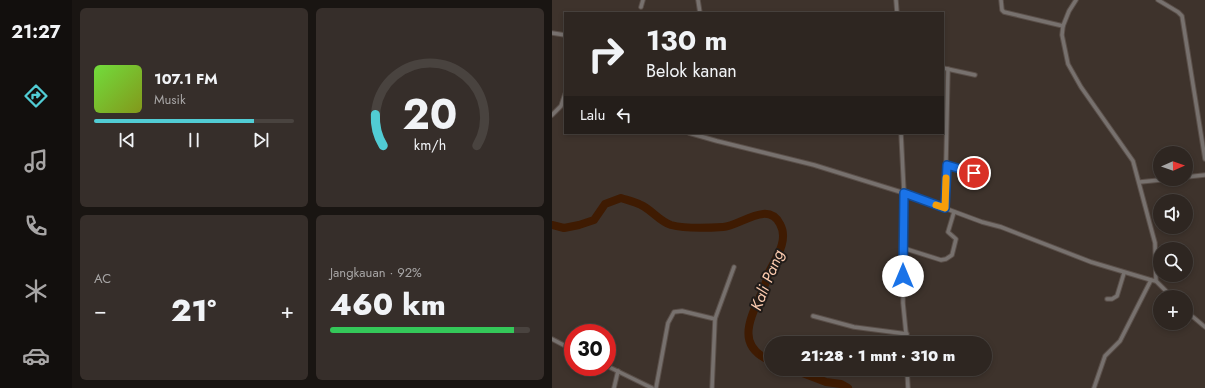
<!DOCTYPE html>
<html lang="id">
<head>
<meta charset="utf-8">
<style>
	:root { --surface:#2e2621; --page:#362e2a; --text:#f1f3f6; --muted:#a7a5a5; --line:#49433f; --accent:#51ccd4 }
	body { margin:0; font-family:Jost,sans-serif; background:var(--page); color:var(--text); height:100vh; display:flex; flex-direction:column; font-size:15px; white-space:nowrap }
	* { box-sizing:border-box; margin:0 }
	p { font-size:13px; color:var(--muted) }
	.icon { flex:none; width:22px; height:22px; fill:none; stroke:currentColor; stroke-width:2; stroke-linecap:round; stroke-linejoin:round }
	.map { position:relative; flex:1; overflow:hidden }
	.details { display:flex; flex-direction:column; gap:8px; padding:8px; background:#191512; width:480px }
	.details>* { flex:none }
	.guide { position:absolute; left:12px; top:12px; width:380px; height:122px; border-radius:0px; box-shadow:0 2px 6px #0003,0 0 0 1px var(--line); background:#2e2621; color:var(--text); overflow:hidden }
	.needle { width:26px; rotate:88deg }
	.buttons { position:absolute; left:601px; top:146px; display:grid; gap:8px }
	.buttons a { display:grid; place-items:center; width:40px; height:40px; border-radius:50%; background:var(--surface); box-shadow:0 2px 6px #0003,0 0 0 1px var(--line); font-size:20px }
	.speed { position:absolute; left:12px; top:324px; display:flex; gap:8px; font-size:20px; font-weight:700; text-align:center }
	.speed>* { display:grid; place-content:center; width:52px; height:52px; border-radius:50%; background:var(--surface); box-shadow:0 2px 6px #0003,0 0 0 1px var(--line); line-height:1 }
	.speed .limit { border:6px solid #d22; background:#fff; color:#111 }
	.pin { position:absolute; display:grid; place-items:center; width:34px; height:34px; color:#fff; margin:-17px; border:2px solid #fff; border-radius:50%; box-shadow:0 1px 4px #0007 }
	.me { position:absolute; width:44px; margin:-22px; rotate:0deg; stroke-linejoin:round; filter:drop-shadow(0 0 3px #0008) }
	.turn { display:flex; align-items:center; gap:14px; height:84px; padding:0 16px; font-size:18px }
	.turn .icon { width:52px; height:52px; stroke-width:2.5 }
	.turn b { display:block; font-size:28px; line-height:34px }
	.then { display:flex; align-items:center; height:38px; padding:0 16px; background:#0003; gap:8px; font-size:15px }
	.big { font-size:30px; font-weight:800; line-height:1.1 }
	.details .widget { flex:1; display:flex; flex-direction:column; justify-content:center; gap:6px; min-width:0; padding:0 14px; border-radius:6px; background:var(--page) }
	.details .dial { align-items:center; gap:0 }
	.dial svg { height:104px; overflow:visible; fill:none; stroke:var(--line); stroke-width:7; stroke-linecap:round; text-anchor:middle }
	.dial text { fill:var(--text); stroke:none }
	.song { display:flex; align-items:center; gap:12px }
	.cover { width:48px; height:48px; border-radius:6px; background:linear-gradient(135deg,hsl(100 70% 55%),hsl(70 70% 35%)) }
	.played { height:4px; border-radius:2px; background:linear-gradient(90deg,var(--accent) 80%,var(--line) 80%) }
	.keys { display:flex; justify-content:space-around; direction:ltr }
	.heat { display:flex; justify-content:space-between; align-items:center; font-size:22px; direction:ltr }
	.charge { height:6px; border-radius:3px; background:linear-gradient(90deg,#34c759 92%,var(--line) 0) }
	.details .tiles { flex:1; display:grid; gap:8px; grid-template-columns:repeat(2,1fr) }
	.trip { position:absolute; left:212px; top:336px; width:228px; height:40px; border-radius:20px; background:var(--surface); box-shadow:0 2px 6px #0003,0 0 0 1px var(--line); font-weight:800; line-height:40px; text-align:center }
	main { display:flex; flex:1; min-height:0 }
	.tabs { display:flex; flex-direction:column; width:72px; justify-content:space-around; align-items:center; background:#120f0d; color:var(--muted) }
	.tabs .icon { width:28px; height:28px }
	.tabs .on { color:var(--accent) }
	.tabs b { font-size:18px; color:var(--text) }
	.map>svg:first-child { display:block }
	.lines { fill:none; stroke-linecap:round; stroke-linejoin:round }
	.river { stroke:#3f1b02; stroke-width:8 }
	.street-casing { stroke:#5a4f49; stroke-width:5.5 }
	.street { stroke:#77716e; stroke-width:3.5 }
	.route-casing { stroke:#114b97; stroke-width:10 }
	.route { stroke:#1a73e8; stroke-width:7 }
	.slow { stroke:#f59e0b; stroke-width:7 }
	.labels { text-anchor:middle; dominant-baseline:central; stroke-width:4; stroke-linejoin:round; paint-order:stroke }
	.water-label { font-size:16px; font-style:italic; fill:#fccbaf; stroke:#211c19 }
</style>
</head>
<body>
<main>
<nav class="tabs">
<b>21:27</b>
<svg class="icon on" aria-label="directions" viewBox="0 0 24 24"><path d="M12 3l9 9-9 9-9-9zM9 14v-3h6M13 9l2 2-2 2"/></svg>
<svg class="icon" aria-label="music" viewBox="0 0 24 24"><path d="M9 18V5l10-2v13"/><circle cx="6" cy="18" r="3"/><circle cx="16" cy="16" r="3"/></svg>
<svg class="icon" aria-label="phone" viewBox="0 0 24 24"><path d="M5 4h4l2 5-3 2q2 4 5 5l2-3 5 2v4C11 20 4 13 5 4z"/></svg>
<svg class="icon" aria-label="climate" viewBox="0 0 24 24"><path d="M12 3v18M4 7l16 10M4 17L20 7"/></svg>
<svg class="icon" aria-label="car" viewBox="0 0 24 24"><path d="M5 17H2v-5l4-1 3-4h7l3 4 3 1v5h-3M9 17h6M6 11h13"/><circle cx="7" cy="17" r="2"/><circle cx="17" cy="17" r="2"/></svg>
</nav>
<section class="details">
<div class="tiles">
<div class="widget">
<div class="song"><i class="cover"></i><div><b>107.1 FM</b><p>Musik</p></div></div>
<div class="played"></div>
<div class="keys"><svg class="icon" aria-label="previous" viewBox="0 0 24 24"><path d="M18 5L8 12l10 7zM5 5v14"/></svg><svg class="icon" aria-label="pause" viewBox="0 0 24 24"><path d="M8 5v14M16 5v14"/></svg><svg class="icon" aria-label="next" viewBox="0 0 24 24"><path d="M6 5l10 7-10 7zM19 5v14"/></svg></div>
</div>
<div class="widget dial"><svg viewBox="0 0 100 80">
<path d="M14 69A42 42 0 1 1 86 69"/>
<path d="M14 69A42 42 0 0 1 8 45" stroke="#51ccd4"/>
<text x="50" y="56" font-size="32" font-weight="700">20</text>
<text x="50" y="72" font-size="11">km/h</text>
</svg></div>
<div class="widget"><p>AC</p>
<div class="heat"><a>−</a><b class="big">21°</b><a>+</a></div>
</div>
<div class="widget"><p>Jangkauan · 92%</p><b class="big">460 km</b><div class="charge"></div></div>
</div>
</section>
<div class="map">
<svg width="653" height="388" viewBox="0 0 653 388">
	<rect width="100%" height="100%" fill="#3e332c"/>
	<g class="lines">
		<!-- river -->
		<g class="river">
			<path d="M 0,225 L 12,228 L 27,225 L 42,220 L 53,204 L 69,198 C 75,200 83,202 89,205 C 100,210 107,221 119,225 C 134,229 156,228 171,227 C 188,226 216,200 228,224 C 237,240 224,258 217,272 C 215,279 213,286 210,292 C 198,319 183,346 219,361"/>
			<polyline points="240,369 274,382 289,384 296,388"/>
		</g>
		<defs>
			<g id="street">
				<polyline points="146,0 148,13"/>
				<polyline points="344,0 345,13"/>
				<polyline points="449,0 450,10 452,12 511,26"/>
				<polyline points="524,0 517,11 511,26 510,35 516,64 529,87 581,161 603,243 604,281"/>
				<polyline points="606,0 626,12 630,16 653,159"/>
				<polyline points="89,7 91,0"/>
				<polyline points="0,33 13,35"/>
				<polyline points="391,68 423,75"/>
				<polyline points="0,115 9,106 13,94"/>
				<polyline points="137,133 165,141 262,165 352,193 430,222 449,227 539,262 599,280 604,281 620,297"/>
				<polyline points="349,133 352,193 351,303 355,343"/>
				<polyline points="395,165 422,173"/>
				<polyline points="634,177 653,175"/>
				<polyline points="588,182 618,179"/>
				<polyline points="393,208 396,69"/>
				<polyline points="351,248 389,260 394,259 400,255 404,239 396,232 402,212"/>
				<polyline points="555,299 560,299 565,296 572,273"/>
				<polyline points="634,311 653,327"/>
				<polyline points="261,316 302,327 355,334"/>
				<polyline points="0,339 21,350"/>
				<polyline points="55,366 100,388"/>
				<polyline points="355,369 356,388"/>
				<polyline points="62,388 66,371"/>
				<polyline points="104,388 116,323 122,312 130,311 163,319"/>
				<polyline points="160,388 163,319 182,267"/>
				<polyline points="542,388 553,356 568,341 599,280"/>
			</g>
		</defs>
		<!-- street casing -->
		<use href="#street" class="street-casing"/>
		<!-- street -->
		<use href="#street" class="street"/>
	</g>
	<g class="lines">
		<defs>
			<polyline id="route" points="351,276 352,193 393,208 395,165 422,173"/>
		</defs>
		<!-- route casing -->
		<use href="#route" class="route-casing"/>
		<!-- route -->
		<use href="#route" class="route"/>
		<!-- slow -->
		<polyline class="slow" points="384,205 393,208 394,178"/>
	</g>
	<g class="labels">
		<!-- water labels -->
		<g class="water-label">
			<text transform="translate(215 280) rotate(-68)">Kali Pang</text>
		</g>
	</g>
</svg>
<div class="buttons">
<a><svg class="needle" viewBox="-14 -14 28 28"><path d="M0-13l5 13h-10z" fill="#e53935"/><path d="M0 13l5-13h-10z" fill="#a7a5a5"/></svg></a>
<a><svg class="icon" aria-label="sound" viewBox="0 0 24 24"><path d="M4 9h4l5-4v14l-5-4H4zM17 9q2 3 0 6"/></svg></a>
<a><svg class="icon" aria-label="search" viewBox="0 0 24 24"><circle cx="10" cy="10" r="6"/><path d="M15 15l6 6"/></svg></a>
<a>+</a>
</div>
<div class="speed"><div class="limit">30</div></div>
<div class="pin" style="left:422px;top:173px;background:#d93025"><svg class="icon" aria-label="arrive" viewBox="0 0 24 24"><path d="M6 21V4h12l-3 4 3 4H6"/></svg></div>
<svg class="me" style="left:351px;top:276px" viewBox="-20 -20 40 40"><circle r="19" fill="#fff"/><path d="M0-13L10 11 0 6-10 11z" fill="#1a73e8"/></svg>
<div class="trip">21:28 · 1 mnt · 310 m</div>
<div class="guide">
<div class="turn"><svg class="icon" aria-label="right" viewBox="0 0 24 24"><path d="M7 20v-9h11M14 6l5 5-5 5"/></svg><div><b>130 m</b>Belok kanan</div></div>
<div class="then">Lalu<svg class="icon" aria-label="left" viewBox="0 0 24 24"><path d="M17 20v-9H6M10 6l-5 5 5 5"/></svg></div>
</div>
</div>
</main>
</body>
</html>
